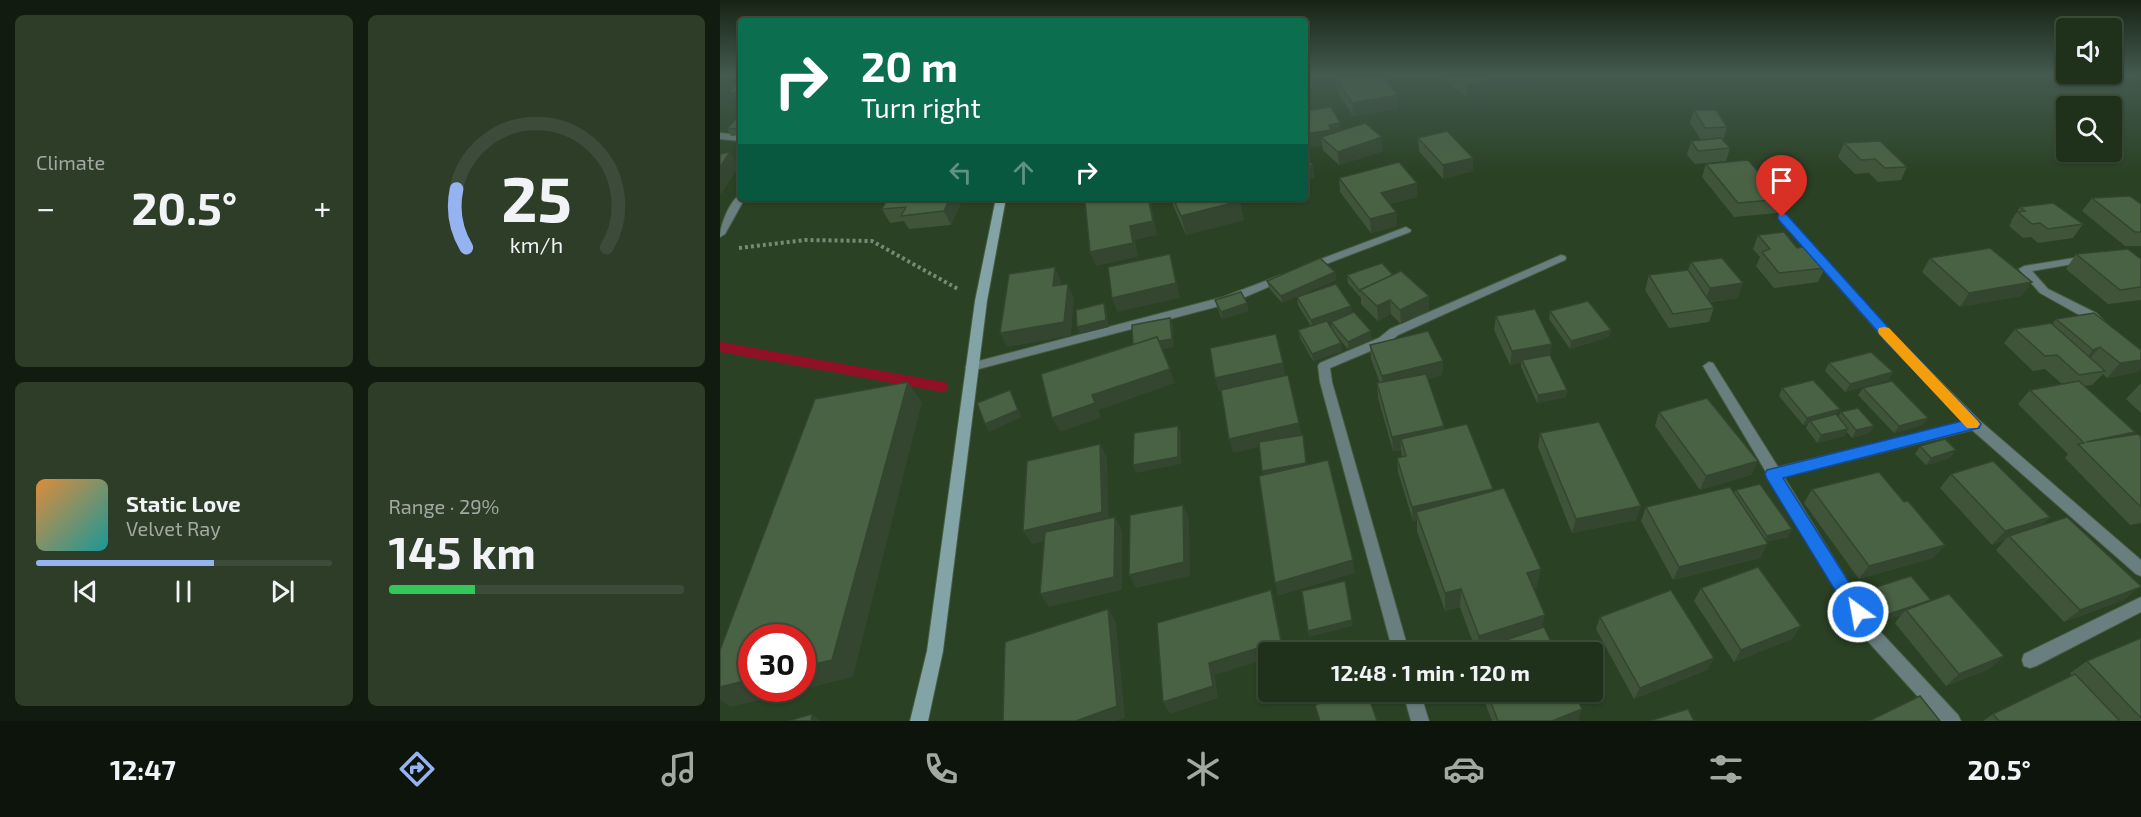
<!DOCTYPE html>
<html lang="en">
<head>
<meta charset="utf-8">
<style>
	:root { --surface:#20311b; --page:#2d3d28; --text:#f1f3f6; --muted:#a2a9a3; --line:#3d4c3a; --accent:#95b2f1 }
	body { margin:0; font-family:"Exo 2",sans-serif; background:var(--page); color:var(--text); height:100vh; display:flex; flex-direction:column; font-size:22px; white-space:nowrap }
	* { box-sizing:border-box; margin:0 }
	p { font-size:20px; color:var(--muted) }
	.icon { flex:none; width:33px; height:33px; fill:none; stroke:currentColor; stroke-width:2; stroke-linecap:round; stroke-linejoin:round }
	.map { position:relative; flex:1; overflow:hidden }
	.sheet { display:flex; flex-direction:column; gap:15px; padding:15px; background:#121b0f; width:720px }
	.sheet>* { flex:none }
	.top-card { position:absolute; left:18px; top:18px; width:570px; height:183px; border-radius:6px; box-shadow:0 2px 4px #0004,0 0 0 2px var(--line); background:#0b6e4f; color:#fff; overflow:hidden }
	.tools { position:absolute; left:1336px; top:18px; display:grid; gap:12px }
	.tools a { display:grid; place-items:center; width:66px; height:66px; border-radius:6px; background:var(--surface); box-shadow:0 2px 4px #0004,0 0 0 2px var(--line); font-size:30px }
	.speed { position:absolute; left:18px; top:624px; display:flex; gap:12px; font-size:30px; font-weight:700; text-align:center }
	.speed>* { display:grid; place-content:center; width:78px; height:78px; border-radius:50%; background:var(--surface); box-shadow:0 2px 4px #0004,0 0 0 2px var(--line); line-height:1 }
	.speed .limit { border:9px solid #d22; background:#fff; color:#111 }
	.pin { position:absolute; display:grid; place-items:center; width:51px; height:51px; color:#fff; margin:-62px -26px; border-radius:50% 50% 50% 0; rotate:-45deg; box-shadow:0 0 6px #0007 }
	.pin .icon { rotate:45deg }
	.me { position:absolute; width:66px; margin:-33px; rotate:328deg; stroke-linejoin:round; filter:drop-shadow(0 0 4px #0008) }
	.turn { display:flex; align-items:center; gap:21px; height:126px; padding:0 24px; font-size:27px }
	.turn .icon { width:78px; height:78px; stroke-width:2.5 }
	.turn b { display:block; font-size:42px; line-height:51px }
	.lanes { display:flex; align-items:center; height:57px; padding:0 24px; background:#0003; justify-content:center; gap:30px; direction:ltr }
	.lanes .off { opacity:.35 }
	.big { font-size:45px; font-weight:700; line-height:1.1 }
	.sheet .tile { flex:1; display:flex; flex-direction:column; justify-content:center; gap:9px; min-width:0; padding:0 21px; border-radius:9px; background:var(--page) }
	.sheet .dial { align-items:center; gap:0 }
	.dial svg { height:156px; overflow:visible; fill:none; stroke:var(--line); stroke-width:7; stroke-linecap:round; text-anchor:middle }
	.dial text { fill:var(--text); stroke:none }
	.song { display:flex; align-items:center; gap:18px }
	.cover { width:72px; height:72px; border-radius:9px; background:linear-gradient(135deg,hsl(30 70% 55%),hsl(180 70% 35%)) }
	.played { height:6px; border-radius:3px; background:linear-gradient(90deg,var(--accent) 60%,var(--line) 60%) }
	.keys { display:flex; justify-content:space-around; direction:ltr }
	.heat { display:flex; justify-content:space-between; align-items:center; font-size:33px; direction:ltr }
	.charge { height:9px; border-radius:4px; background:linear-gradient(90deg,#34c759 29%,var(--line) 0) }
	.sheet .tiles { flex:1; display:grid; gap:15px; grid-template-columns:repeat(2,1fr) }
	.trip { position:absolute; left:538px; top:642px; width:345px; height:60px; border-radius:6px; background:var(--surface); box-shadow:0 2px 4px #0004,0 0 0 2px var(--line); font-weight:700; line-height:60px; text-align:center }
	.tab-bar { display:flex; height:96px; justify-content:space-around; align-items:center; background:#0d140b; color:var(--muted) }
	.tab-bar .icon { width:42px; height:42px }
	.tab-bar .on { color:var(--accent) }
	.tab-bar b { font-size:27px; color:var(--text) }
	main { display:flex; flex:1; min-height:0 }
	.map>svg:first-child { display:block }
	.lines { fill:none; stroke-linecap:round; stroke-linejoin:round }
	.stream { stroke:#901126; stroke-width:10 }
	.street-casing { stroke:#475c42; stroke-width:2 }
	.secondary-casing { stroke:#475c42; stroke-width:2 }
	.path { stroke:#778a73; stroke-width:4; stroke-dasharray:3 3; stroke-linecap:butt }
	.street { fill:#697e7f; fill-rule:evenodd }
	.secondary { fill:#82a4a6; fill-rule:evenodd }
	.wall { fill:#40543a; fill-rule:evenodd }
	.shaded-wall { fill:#344530 }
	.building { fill:#4a6244; stroke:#344530; stroke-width:1.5 }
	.route { fill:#1a73e8; stroke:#114b97; stroke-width:1.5 }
	.slow { fill:#f59e0b }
</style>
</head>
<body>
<main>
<section class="sheet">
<div class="tiles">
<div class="tile"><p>Climate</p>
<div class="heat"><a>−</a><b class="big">20.5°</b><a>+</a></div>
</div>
<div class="tile dial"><svg viewBox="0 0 100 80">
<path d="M14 69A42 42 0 1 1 86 69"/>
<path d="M14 69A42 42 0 0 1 9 39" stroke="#95b2f1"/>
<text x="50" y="56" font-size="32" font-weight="700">25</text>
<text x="50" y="72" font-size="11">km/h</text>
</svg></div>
<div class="tile">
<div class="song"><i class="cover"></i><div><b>Static Love</b><p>Velvet Ray</p></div></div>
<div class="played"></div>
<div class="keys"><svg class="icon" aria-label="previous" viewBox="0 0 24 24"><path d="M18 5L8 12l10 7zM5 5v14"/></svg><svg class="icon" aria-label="pause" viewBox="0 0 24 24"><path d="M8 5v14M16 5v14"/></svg><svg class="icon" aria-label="next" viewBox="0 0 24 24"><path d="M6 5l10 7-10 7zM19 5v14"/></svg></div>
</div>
<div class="tile"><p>Range · 29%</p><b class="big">145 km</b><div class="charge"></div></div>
</div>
</section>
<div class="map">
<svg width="1421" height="721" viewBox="0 0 1421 721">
	<rect width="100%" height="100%" fill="#2a4124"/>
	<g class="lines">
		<!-- stream -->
		<polyline class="stream" points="0,347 223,387"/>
		<defs>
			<g id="street">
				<polygon points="0,133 21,135 21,141 0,139"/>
				<path d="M 21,194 L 21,198 L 25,198 L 5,234 L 0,237 C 0,225 10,200 21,194 Z"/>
				<polygon points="1062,214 1065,215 1175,336 1259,420 1421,560 1421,576 1416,574 1252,430 1064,477 1156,627 1238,715 1241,721 1220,721 1144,637 983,366 989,362 993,363 1058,467 1244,422 1167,342 1059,219 1059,215"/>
				<polygon points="686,227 691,230 690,232 593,269 589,270 584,267 585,265"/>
				<polygon points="841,255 845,256 846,258 845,260 678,335 667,344 610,368 612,382 689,652 673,652 600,382 598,366 600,363 659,338 670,329"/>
				<polygon points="1366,256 1371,259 1370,261 1312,271 1328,289 1376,313 1385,322 1379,326 1320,293 1299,269 1304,266"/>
				<polygon points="561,275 566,278 565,280 511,303 251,371 245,367 251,363 503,297"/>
				<polygon points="1421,597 1421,612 1316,666 1310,668 1304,666 1302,660 1304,654"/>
				<polygon points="683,692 700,692 709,721 691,721"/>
			</g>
			<polygon id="secondary" points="276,198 286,198 267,301 223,651 208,721 190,721 207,651 255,301"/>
		</defs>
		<!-- street casing -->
		<use href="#street" class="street-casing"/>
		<!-- secondary casing -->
		<use href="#secondary" class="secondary-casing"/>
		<!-- path -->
		<polyline class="path" points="19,248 85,240 152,241 238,289"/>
		<!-- street -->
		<use href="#street" class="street"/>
		<!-- secondary -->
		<use href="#secondary" class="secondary"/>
	</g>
	<!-- wall -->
	<g class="wall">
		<polygon points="585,74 629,74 629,76 678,108 633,116 617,90 616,87 593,91 585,78"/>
		<polygon points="724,74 817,74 816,78 747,97 724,80"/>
		<polygon points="974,110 1007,127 1003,140 1010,148 1006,161 975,164 967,155 971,141 981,140 970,123"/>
		<polygon points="585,111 621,131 663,151 619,165 603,150 602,145 585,148"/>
		<polygon points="21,113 21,135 11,136 7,129"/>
		<polygon points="698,138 753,158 753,171 723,179 699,151"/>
		<polygon points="1124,143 1187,167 1181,180 1158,182 1149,173 1135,174 1118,157"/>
		<polygon points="986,164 1062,199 1057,213 1014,217 982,177"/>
		<polygon points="619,178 697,183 697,197 670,204 676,212 677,226 651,233 620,192"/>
		<polygon points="243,198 231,225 189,229 184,221 170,223 162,209"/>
		<polygon points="450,198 518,198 524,220 466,235"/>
		<polygon points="1372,198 1421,204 1421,246 1405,246 1362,211"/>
		<polygon points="1300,207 1363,224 1353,238 1318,243 1311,237 1303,238 1289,226 1292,221 1291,221"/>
		<polygon points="1038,235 1077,248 1105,268 1098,282 1054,288 1036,266 1040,257 1033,249"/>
		<polygon points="1356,254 1421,259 1421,300 1388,304 1346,269"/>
		<polygon points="1210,258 1312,282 1301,296 1240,307 1202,272"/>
		<polygon points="971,262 1018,298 990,302 994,308 989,322 949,328 925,290 929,275 968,270"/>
		<polygon points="615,272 616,280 562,303 549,288 547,281"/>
		<polygon points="627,275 673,275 709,296 709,310 681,324 671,314 658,321 641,304 641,298 628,283"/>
		<path d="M 577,297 L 632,313 L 652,339 L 628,349 L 613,331 L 622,351 L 593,361 L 580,338 L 578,330 L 591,326 L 578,305 ZM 628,315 L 611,322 L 612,329 L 607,322 Z"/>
		<polygon points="495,300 529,311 502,319 497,307"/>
		<polygon points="830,311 891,330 889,337 850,349 829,319"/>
		<polygon points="1374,313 1417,372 1387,378 1383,374 1372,385 1364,386 1415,432 1412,435 1421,437 1421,523 1410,525 1345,458 1348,454 1298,404 1310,390 1342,384 1325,369 1313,371 1284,343 1295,329 1332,324 1336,319"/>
		<polygon points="776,316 831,356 847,390 846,397 817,403 801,367 801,363 790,365 774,330"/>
		<polygon points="650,345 723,361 722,375 708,379 724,429 772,491 817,587 814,588 825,615 756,651 740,607 725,611 697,531 697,520 693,521 678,472 677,458 682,457 681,450 673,451 658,398 657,383 660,383 651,359"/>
		<polygon points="1109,363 1173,372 1168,380 1125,392 1105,371"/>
		<polygon points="1421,384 1421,413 1406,399 1419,385"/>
		<polygon points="1062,388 1116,415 1118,417 1121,412 1154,426 1149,433 1132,438 1127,432 1124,436 1097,443 1086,428 1088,424 1083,425 1059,396"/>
		<polygon points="1143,388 1203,425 1174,433 1138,395"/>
		<polygon points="939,412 1038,461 1031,475 980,490 935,426"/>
		<polygon points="820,433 921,506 916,520 852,533 818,447"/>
		<polygon points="1200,446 1236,450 1230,458 1206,465 1195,454"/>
		<polygon points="1231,474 1330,517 1322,525 1404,600 1344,622 1276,550 1285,540 1272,545 1220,488"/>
		<polygon points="1092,489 1184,502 1225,545 1213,558 1139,579 1084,503"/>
		<polygon points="1016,490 1068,537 1046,542 1040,558 953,580 921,521 926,507 1014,493"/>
		<polygon points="981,588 1081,626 1072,639 1014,662 974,601"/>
		<polygon points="1150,589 1211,600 1284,656 1269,669 1226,686 1175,623 1181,615 1163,621 1144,596"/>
		<polygon points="880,617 994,658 987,670 914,699 876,629"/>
		<polygon points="1421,638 1421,721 1263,721 1273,714 1352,676 1350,673 1367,661"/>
		<polygon points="761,692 854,692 858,721 772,721"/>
	</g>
	<!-- shaded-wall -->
	<g class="shaded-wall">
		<polygon points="622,74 629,74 630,85 616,78 616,87 593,91 591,79"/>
		<polygon points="788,74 817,74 816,78 747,97 747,85"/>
		<polygon points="21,92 21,99 13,100 9,93"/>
		<polygon points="678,95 678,108 633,116 632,103"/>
		<polygon points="620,123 621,136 601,137 602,145 585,148 585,134 609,125"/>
		<polygon points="662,137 663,151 619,165 618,152"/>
		<polygon points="10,152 19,166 2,193 0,193 0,167"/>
		<polygon points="753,158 753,171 723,179 723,165"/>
		<polygon points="593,165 595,178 585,181 585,167"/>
		<polygon points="697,183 697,197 661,206 661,193"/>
		<polygon points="230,198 243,198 231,225 224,211"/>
		<polygon points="428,198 429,198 431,203 437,235 415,240 418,257 376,266 370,252 410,226"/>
		<polygon points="520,201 524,220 466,235 461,216"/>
		<polygon points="676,212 677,226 651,233 650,219"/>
		<polygon points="450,254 454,268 460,298 397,312 392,298"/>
		<polygon points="335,267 341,281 340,300 333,286"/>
		<polygon points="615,272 616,280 562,303 561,296"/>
		<polygon points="1312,282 1301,296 1240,307 1249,293"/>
		<polygon points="1023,283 1018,298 985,302 990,288"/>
		<polygon points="348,284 354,298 351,336 287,347 280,333"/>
		<polygon points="709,296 709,310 681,324 680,310"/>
		<polygon points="670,300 671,314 658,321 657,306"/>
		<polygon points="384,303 387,311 389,327 360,334 357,327"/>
		<polygon points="527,303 529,311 502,319 501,312"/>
		<polygon points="631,306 632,313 592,327 591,320"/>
		<polygon points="450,318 453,325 454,347 416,354 413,346"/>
		<polygon points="891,330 889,337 850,349 851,341"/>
		<polygon points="651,331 652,339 628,349 628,342"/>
		<polygon points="621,343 622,351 593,361 592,354"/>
		<polygon points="832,344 830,358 802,360 801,363 790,365 792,351"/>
		<polygon points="1380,347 1368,361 1361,365 1373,350"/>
		<polygon points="1421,360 1421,368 1417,372 1387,378 1400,363"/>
		<polygon points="723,361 722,375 663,390 662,376"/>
		<polygon points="563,363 566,378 499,392 495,378"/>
		<polygon points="450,369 455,383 379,410 381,418 340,432 332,418 372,395"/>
		<polygon points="1173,372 1168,380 1125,392 1130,384"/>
		<polygon points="188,382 202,402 133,677 11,707 0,700 0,687 32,679 32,688 82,688 82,667"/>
		<polygon points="290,390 302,417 269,432 265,424"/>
		<polygon points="847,390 846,397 817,403 818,395"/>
		<polygon points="1120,409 1115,417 1090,421 1088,424 1083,425 1087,418"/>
		<polygon points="1208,418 1203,425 1174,433 1179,426"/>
		<polygon points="579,423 582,437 513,453 509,439"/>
		<polygon points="458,426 461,433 461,464 416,473 413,465"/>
		<polygon points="724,426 724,441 681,439 681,450 673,451 672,437"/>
		<polygon points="1154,426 1149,433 1132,438 1136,430"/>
		<polygon points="1128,429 1124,436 1097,443 1101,435"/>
		<polygon points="1415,432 1400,446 1366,442"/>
		<polygon points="583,435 588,471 543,479 542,471"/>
		<polygon points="380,444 387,458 389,525 312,544 303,531"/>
		<polygon points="1236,450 1230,458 1206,465 1211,458"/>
		<polygon points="1038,461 1031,475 980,490 986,476"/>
		<polygon points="773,489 771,503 696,512 697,520 693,521 692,507"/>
		<polygon points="463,505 469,518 470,576 416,588 409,575"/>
		<polygon points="921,506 916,520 852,533 856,519"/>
		<polygon points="395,517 402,531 402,590 329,607 320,594"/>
		<polygon points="1330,517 1316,531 1289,536 1285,540 1272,545 1285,531"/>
		<polygon points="1072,529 1068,537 1043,543 1047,536"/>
		<polygon points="1048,544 1040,558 953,580 959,567"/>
		<polygon points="1225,545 1213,558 1139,579 1149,566"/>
		<polygon points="633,560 635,573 558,596 555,583"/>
		<polygon points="821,569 817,587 804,591 807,573"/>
		<polygon points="1421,587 1404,600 1344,622 1360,610"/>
		<polygon points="741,589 740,607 725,611 725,593"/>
		<polygon points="551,590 555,603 564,652 549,652 549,658 495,675 498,698 450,714 443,702 489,663"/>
		<polygon points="1212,601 1186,610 1181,615 1163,621 1169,614"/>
		<polygon points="388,609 396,622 405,718 397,721 356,721"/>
		<polygon points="825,615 821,633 757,652 759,636"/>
		<polygon points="632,620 633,626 589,637 588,631"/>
		<polygon points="1081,626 1072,639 1014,662 1021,650"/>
		<polygon points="1284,656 1269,669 1226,686 1239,674"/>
		<polygon points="994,658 987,670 914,699 920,688"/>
		<polygon points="862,709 858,721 832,721"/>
		<polygon points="92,714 102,721 91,721"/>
	</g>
	<!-- building -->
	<g class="building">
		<polygon points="588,74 622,74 591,79"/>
		<polygon points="642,74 662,74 678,95 632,103 616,78"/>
		<polygon points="732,74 788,74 747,85"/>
		<polygon points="21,81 21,92 9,93 17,82"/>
		<polygon points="611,107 620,123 609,125 611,130 585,134 585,111"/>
		<polygon points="974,110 996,110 1007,127 985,128"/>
		<polygon points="21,113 21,128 7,129"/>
		<polygon points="645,123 662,137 618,152 601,137"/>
		<polygon points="727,131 753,158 723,165 698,138"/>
		<polygon points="1001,138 1010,148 978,151 971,141"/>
		<polygon points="1160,141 1187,167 1165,168 1155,159 1141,160 1124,143"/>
		<polygon points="10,152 0,167 0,154"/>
		<polygon points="585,156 593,165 585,167"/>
		<polygon points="1028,160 1062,199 1018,203 986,164"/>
		<polygon points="679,162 697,183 661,193 676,212 650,219 619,178"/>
		<polygon points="1410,196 1421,204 1421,232 1415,232 1372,198"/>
		<polygon points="168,198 230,198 224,211 181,216 186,207 162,209"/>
		<polygon points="381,198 428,198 433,221 410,226 413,243 370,252 365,201"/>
		<polygon points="453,198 518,198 520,201 461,216"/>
		<polygon points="1333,203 1363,224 1328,229 1320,223 1312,224 1298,212 1305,211 1300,207"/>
		<polygon points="1064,232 1077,248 1087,246 1105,268 1059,273 1042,252 1050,249 1038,235"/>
		<polygon points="1270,248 1312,282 1249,293 1210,258"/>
		<polygon points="1408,249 1421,259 1421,287 1400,290 1356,254"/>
		<polygon points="450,254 456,283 392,298 388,267"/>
		<polygon points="600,258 615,272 561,296 547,281"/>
		<polygon points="1002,258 1023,283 990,288 971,262"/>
		<polygon points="662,263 673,275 640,290 641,290 640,291 627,275"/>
		<polygon points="335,267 333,286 348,284 344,322 280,333 289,274"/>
		<polygon points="968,270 994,308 953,314 929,275"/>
		<polygon points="681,271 709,296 680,310 670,300 657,306 640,290"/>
		<polygon points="616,284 631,306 591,320 577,297"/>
		<polygon points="521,292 527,303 501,312 495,300"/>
		<polygon points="868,301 891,330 851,341 830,311"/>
		<polygon points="384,303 386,320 357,327 356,310"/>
		<polygon points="815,309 832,344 792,351 776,316"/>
		<polygon points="634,312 651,331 628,342 611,322"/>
		<polygon points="1374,313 1421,350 1421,360 1400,363 1380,347 1373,350 1336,319"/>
		<polygon points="450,318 452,339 439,341 437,337 413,345 412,325"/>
		<polygon points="607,321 621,343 592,354 578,330"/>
		<polygon points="1331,323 1385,371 1359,375 1337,355 1325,356 1295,329"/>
		<polygon points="708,331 723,361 662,376 650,345"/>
		<polygon points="556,334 563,363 495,378 490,348"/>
		<polygon points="437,337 450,369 372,395 375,403 332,418 321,374"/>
		<polygon points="1151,352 1173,372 1130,384 1109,363"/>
		<polygon points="830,355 847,390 818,395 802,360"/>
		<polygon points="706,374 724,426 672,437 657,383"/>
		<polygon points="568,375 579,423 509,439 501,390"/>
		<polygon points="1093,380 1120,409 1087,418 1062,388"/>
		<polygon points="1172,381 1208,418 1179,426 1143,388"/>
		<polygon points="1359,381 1415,432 1366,442 1418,434 1421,437 1421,507 1358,444 1364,443 1310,390"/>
		<polygon points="188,382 112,660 82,667 82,638 32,638 32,679 0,687 0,650 95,399"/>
		<polygon points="290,390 298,410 265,424 257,403"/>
		<polygon points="987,398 1038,461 986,476 939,412"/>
		<polygon points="1138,408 1154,426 1136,430 1121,412"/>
		<polygon points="1116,414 1128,429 1101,435 1090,421"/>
		<polygon points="879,422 921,506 856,519 820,433"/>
		<polygon points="747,424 773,489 692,507 677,458 686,456 681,439"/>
		<polygon points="458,426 458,457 413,465 414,433"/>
		<polygon points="583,435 586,463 542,471 539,442"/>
		<polygon points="1225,439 1236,450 1211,458 1200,446"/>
		<polygon points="380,444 382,512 303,531 307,461"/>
		<polygon points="608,460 633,560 555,583 539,476"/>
		<polygon points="1273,461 1330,517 1285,531 1231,474"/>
		<polygon points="1159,472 1184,502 1188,501 1225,545 1149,566 1092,489"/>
		<polygon points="1040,484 1072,529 1047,536 1016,490"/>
		<polygon points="1010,487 1048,544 959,567 926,507"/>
		<polygon points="784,488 821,569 807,573 825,615 759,636 741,589 725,593 696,512"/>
		<polygon points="463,505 464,562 409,575 410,515"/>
		<polygon points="395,517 394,577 320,594 325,532"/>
		<polygon points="1347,517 1421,586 1421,587 1360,610 1289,536"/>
		<polygon points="1038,567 1081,626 1021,650 981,588"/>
		<polygon points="1191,576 1211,600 1169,614 1150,589"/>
		<polygon points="625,581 632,620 588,631 582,591"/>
		<polygon points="551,590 561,641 489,663 493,686 443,702 437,623"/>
		<polygon points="951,590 994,658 920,688 880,617"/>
		<polygon points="1229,594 1284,656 1239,674 1186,610"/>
		<polygon points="388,609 397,706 356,721 283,721 285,642"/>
		<polygon points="824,627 836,652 752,652"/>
		<polygon points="1421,638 1421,718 1367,661"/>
		<polygon points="1355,674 1400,721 1279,721 1273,714"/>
		<polygon points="627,692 647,692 657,721 600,721 595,705"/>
		<polygon points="767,692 854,692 862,709 832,721 778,721"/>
		<polygon points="1200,696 1220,721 1149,721"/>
		<polygon points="968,709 974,721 929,721"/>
		<polygon points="92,714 91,721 68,721"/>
	</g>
	<!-- sky -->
	<linearGradient id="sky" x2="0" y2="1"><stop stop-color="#172414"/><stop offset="0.43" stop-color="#445a50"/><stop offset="1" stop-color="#445a50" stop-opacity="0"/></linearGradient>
	<rect width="1421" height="174" fill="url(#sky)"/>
	<!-- route -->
	<polygon class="route" points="1062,213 1066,214 1176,336 1261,424 1259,428 1254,429 1063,478 1144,606 1147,612 1144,618 1138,620 1132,618 1047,479 1045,474 1047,470 1242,421 1167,342 1058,219 1058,214"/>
	<!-- slow -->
	<polygon class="slow" points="1164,327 1169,328 1257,420 1260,424 1257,428 1247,428 1159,334 1158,331 1159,328"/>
</svg>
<div class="tools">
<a><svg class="icon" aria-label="sound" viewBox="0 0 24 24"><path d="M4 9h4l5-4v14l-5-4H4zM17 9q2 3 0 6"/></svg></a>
<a><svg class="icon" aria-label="search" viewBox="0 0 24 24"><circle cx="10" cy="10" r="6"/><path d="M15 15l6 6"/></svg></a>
</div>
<div class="speed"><div class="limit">30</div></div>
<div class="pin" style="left:1062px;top:217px;background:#d93025"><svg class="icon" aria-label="arrive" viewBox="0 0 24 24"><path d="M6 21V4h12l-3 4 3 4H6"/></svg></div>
<svg class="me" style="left:1138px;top:612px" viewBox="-20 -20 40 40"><circle r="17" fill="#1a73e8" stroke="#fff" stroke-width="3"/><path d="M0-11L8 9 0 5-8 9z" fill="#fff"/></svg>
<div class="trip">12:48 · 1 min · 120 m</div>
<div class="top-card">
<div class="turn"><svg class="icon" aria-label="right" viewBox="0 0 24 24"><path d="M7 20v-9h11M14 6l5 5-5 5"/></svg><div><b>20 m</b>Turn right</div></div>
<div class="lanes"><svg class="icon off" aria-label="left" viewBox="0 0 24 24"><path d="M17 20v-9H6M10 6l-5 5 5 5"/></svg><svg class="icon off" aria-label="ahead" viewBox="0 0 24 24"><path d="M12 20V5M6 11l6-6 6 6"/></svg><svg class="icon" aria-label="right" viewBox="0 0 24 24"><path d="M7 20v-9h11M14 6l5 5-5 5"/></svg></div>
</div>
</div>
</main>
<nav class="tab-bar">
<b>12:47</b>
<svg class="icon on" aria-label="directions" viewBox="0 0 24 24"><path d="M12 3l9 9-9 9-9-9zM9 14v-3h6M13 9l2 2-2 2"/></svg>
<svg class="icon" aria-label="music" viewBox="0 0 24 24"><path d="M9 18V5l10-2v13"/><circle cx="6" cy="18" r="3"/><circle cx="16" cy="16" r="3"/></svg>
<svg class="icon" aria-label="phone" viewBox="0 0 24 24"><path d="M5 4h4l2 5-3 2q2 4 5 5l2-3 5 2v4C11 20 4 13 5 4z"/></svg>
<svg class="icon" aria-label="climate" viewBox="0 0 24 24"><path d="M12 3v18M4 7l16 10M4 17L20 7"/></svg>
<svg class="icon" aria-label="car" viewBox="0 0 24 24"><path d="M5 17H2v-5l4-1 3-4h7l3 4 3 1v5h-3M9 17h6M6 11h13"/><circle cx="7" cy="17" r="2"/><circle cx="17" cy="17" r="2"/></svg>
<svg class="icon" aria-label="filters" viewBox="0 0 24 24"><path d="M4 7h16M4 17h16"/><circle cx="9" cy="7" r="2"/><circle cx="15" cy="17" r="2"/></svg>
<b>20.5°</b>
</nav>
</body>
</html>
